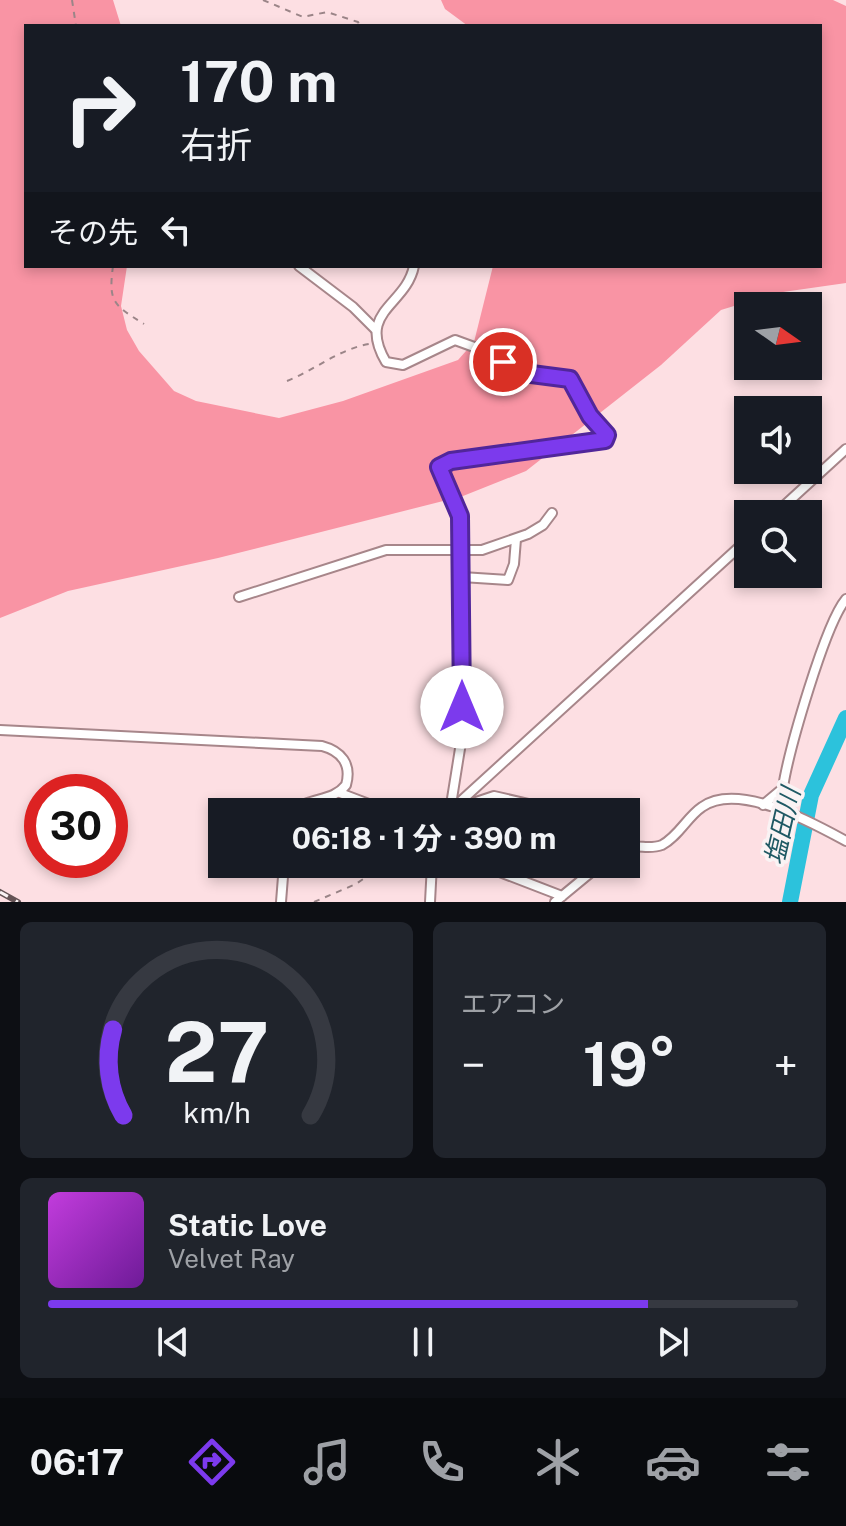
<!DOCTYPE html>
<html lang="ja">
<head>
<meta charset="utf-8">
<style>
	:root { --surface:#171b24; --page:#20242c; --text:#f1f3f6; --muted:#9ea1a6; --line:#363941; --accent:#7c3aed }
	body { margin:0; font-family:"Public Sans","Noto Sans JP",sans-serif; background:var(--page); color:var(--text); height:100vh; display:flex; flex-direction:column; font-size:30px; white-space:nowrap }
	* { box-sizing:border-box; margin:0 }
	p { font-size:26px; color:var(--muted) }
	.icon { flex:none; width:44px; height:44px; fill:none; stroke:currentColor; stroke-width:2; stroke-linecap:round; stroke-linejoin:round }
	.map { position:relative; height:902px; overflow:hidden }
	.drawer { display:flex; flex-direction:column; gap:20px; padding:20px; background:#0d0f14; flex:1 }
	.drawer>* { flex:none }
	.hud { position:absolute; left:24px; top:24px; width:798px; height:244px; border-radius:0px; box-shadow:0 4px 12px #0003; background:#171b24; color:var(--text); overflow:hidden }
	.needle { width:52px; rotate:104deg }
	.buttons { position:absolute; left:734px; top:292px; display:grid; gap:16px }
	.buttons a { display:grid; place-items:center; width:88px; height:88px; border-radius:0px; background:var(--surface); box-shadow:0 4px 12px #0003; font-size:40px }
	.speed { position:absolute; left:24px; top:774px; display:flex; gap:16px; font-size:40px; font-weight:700; text-align:center }
	.speed>* { display:grid; place-content:center; width:104px; height:104px; border-radius:50%; background:var(--surface); box-shadow:0 4px 12px #0003; line-height:1 }
	.speed .limit { border:12px solid #d22; background:#fff; color:#111 }
	.pin { position:absolute; display:grid; place-items:center; width:68px; height:68px; color:#fff; margin:-34px; border:4px solid #fff; border-radius:50%; box-shadow:0 2px 8px #0007 }
	.me { position:absolute; width:88px; margin:-44px; rotate:0deg; stroke-linejoin:round; filter:drop-shadow(0 0 6px #0008) }
	.turn { display:flex; align-items:center; gap:28px; height:168px; padding:0 24px; font-size:36px }
	.turn .icon { width:104px; height:104px; stroke-width:2.5 }
	.turn b { display:block; font-size:56px; line-height:68px }
	.then { display:flex; align-items:center; height:76px; padding:0 24px; background:#0003; gap:16px; font-size:30px }
	.big { font-size:60px; font-weight:700; line-height:1.1 }
	.drawer .tile { flex:1; display:flex; flex-direction:column; justify-content:center; gap:12px; min-width:0; padding:0 28px; border-radius:12px; background:var(--page) }
	.drawer .dial { align-items:center; gap:0 }
	.dial svg { height:208px; overflow:visible; fill:none; stroke:var(--line); stroke-width:7; stroke-linecap:round; text-anchor:middle }
	.dial text { fill:var(--text); stroke:none }
	.song { display:flex; align-items:center; gap:24px }
	.cover { width:96px; height:96px; border-radius:12px; background:linear-gradient(135deg,hsl(290 70% 55%),hsl(280 70% 35%)) }
	.played { height:8px; border-radius:4px; background:linear-gradient(90deg,var(--accent) 80%,var(--line) 80%) }
	.keys { display:flex; justify-content:space-around; direction:ltr }
	.heat { display:flex; justify-content:space-between; align-items:center; font-size:44px; direction:ltr }
	.drawer .tiles { flex:1; display:grid; gap:20px; grid-template-columns:1fr 1fr }
	.tile:last-child { grid-column:span 2 }
	.trip { position:absolute; left:208px; top:798px; width:432px; height:80px; border-radius:0px; background:var(--surface); box-shadow:0 4px 12px #0003; font-weight:700; line-height:80px; text-align:center }
	.tabs { display:flex; height:128px; justify-content:space-around; align-items:center; background:#090b0e; color:var(--muted) }
	.tabs .icon { width:56px; height:56px }
	.tabs .active { color:var(--accent) }
	.tabs b { font-size:36px; color:var(--text) }
	.map>svg:first-child { display:block }
	.forest { fill:#f994a4 }
	.lines { fill:none; stroke-linecap:round; stroke-linejoin:round }
	.river { stroke:#2cc2dc; stroke-width:16 }
	.street-casing { stroke:#a7868a; stroke-width:12 }
	.path { stroke:#9b8588; stroke-width:2; stroke-dasharray:6 6; stroke-linecap:butt }
	.street { stroke:#fff; stroke-width:8 }
	.rail-casing { stroke:#645355; stroke-width:6 }
	.rail { stroke:#faf3f4; stroke-width:3; stroke-dasharray:9; stroke-linecap:butt }
	.route-casing { stroke:#51269a; stroke-width:20 }
	.route { stroke:#7c3aed; stroke-width:14 }
	.labels { text-anchor:middle; dominant-baseline:central; stroke-width:7; stroke-linejoin:round; paint-order:stroke }
	.water-label { font-size:26px; font-style:italic; fill:#1f5964; stroke:#faf3f4 }
</style>
</head>
<body>
<div class="map">
<svg width="846" height="902" viewBox="0 0 846 902">
	<rect width="100%" height="100%" fill="#fddfe3"/>
	<!-- forest -->
	<polygon class="forest" points="0,0 113,0 121,26 26,26 26,266 127,266 121,306 127,330 139,351 174,391 196,401 279,418 343,401 458,360 474,342 493,266 820,266 820,26 468,26 445,9 441,0 833,0 846,6 846,283 776,293 721,310 661,365 526,471 463,496 218,558 68,591 0,618"/>
	<g class="lines">
		<!-- river -->
		<polyline class="river" points="790,902 811,795 846,718"/>
		<defs>
			<g id="street">
				<polyline points="299,266 353,307 376,330"/>
				<path d="M 414,266 C 406,306 356,311 386,362 L 403,365 L 455,340 L 485,351 L 516,372 L 570,379 L 590,416 L 607,435 L 605,440 L 451,461 L 439,467 L 460,516 L 463,602 L 463,730 L 450,811"/>
				<polyline points="775,514 846,449"/>
				<polyline points="462,577 508,580 514,564 516,539"/>
				<polyline points="239,597 386,550 482,550 528,534 543,525 552,513"/>
				<path d="M 0,730 L 322,746 C 341,751 352,764 346,785 C 332,803 308,796 294,812"/>
				<polyline points="340,793 390,812"/>
				<polyline points="763,805 782,789"/>
				<polyline points="455,809 494,796 550,809 597,807 614,812"/>
				<polyline points="450,811 748,539"/>
				<path d="M 784,811 C 783,803 781,794 783,787 C 789,750 825,624 846,599"/>
				<polyline points="626,828 632,846"/>
				<path d="M 626,848 C 638,844 649,850 662,845 C 679,836 687,817 702,807 C 738,781 813,823 846,841"/>
				<polyline points="479,864 562,896"/>
				<polyline points="281,902 284,864"/>
				<polyline points="430,902 432,864"/>
				<polyline points="555,902 601,864"/>
			</g>
		</defs>
		<!-- street casing -->
		<use href="#street" class="street-casing"/>
		<!-- path -->
		<g class="path">
			<polyline points="72,0 76,26"/>
			<polyline points="263,0 303,17 327,12 358,22 360,26"/>
			<path d="M 113,266 C 108,303 114,305 144,324"/>
			<polyline points="279,266 290,268"/>
			<path d="M 287,381 C 315,370 339,349 369,344"/>
			<polyline points="314,902 356,884 385,864"/>
		</g>
		<!-- street -->
		<use href="#street" class="street"/>
		<defs>
			<polyline id="rail" points="0,892 18,902"/>
		</defs>
		<!-- rail casing -->
		<use href="#rail" class="rail-casing"/>
		<!-- rail -->
		<use href="#rail" class="rail"/>
	</g>
	<g class="lines">
		<defs>
			<polyline id="route" points="462,707 460,516 439,467 451,461 605,440 607,435 590,416 570,379 516,372 503,362"/>
		</defs>
		<!-- route casing -->
		<use href="#route" class="route-casing"/>
		<!-- route -->
		<use href="#route" class="route"/>
	</g>
	<g class="labels">
		<!-- water labels -->
		<g class="water-label">
			<text transform="translate(782 826) rotate(-77)">塩田川</text>
		</g>
	</g>
</svg>
<div class="buttons">
<a><svg class="needle" viewBox="-14 -14 28 28"><path d="M0-13l5 13h-10z" fill="#e53935"/><path d="M0 13l5-13h-10z" fill="#9ea1a6"/></svg></a>
<a><svg class="icon" aria-label="sound" viewBox="0 0 24 24"><path d="M4 9h4l5-4v14l-5-4H4zM17 9q2 3 0 6"/></svg></a>
<a><svg class="icon" aria-label="search" viewBox="0 0 24 24"><circle cx="10" cy="10" r="6"/><path d="M15 15l6 6"/></svg></a>
</div>
<div class="speed"><div class="limit">30</div></div>
<div class="pin" style="left:503px;top:362px;background:#d93025"><svg class="icon" aria-label="arrive" viewBox="0 0 24 24"><path d="M6 21V4h12l-3 4 3 4H6"/></svg></div>
<svg class="me" style="left:462px;top:707px" viewBox="-20 -20 40 40"><circle r="19" fill="#fff"/><path d="M0-13L10 11 0 6-10 11z" fill="#7c3aed"/></svg>
<div class="trip">06:18 · 1 分 · 390 m</div>
<div class="hud">
<div class="turn"><svg class="icon" aria-label="right" viewBox="0 0 24 24"><path d="M7 20v-9h11M14 6l5 5-5 5"/></svg><div><b>170 m</b>右折</div></div>
<div class="then">その先<svg class="icon" aria-label="left" viewBox="0 0 24 24"><path d="M17 20v-9H6M10 6l-5 5 5 5"/></svg></div>
</div>
</div>
<section class="drawer">
<div class="tiles">
<div class="tile dial"><svg viewBox="0 0 100 80">
<path d="M14 69A42 42 0 1 1 86 69"/>
<path d="M14 69A42 42 0 0 1 10 36" stroke="#7c3aed"/>
<text x="50" y="56" font-size="32" font-weight="700">27</text>
<text x="50" y="72" font-size="11">km/h</text>
</svg></div>
<div class="tile"><p>エアコン</p>
<div class="heat"><a>−</a><b class="big">19°</b><a>+</a></div>
</div>
<div class="tile">
<div class="song"><i class="cover"></i><div><b>Static Love</b><p>Velvet Ray</p></div></div>
<div class="played"></div>
<div class="keys"><svg class="icon" aria-label="previous" viewBox="0 0 24 24"><path d="M18 5L8 12l10 7zM5 5v14"/></svg><svg class="icon" aria-label="pause" viewBox="0 0 24 24"><path d="M8 5v14M16 5v14"/></svg><svg class="icon" aria-label="next" viewBox="0 0 24 24"><path d="M6 5l10 7-10 7zM19 5v14"/></svg></div>
</div>
</div>
</section>
<nav class="tabs">
<b>06:17</b>
<svg class="icon active" aria-label="directions" viewBox="0 0 24 24"><path d="M12 3l9 9-9 9-9-9zM9 14v-3h6M13 9l2 2-2 2"/></svg>
<svg class="icon" aria-label="music" viewBox="0 0 24 24"><path d="M9 18V5l10-2v13"/><circle cx="6" cy="18" r="3"/><circle cx="16" cy="16" r="3"/></svg>
<svg class="icon" aria-label="phone" viewBox="0 0 24 24"><path d="M5 4h4l2 5-3 2q2 4 5 5l2-3 5 2v4C11 20 4 13 5 4z"/></svg>
<svg class="icon" aria-label="climate" viewBox="0 0 24 24"><path d="M12 3v18M4 7l16 10M4 17L20 7"/></svg>
<svg class="icon" aria-label="car" viewBox="0 0 24 24"><path d="M5 17H2v-5l4-1 3-4h7l3 4 3 1v5h-3M9 17h6M6 11h13"/><circle cx="7" cy="17" r="2"/><circle cx="17" cy="17" r="2"/></svg>
<svg class="icon" aria-label="filters" viewBox="0 0 24 24"><path d="M4 7h16M4 17h16"/><circle cx="9" cy="7" r="2"/><circle cx="15" cy="17" r="2"/></svg>
</nav>
</body>
</html>
